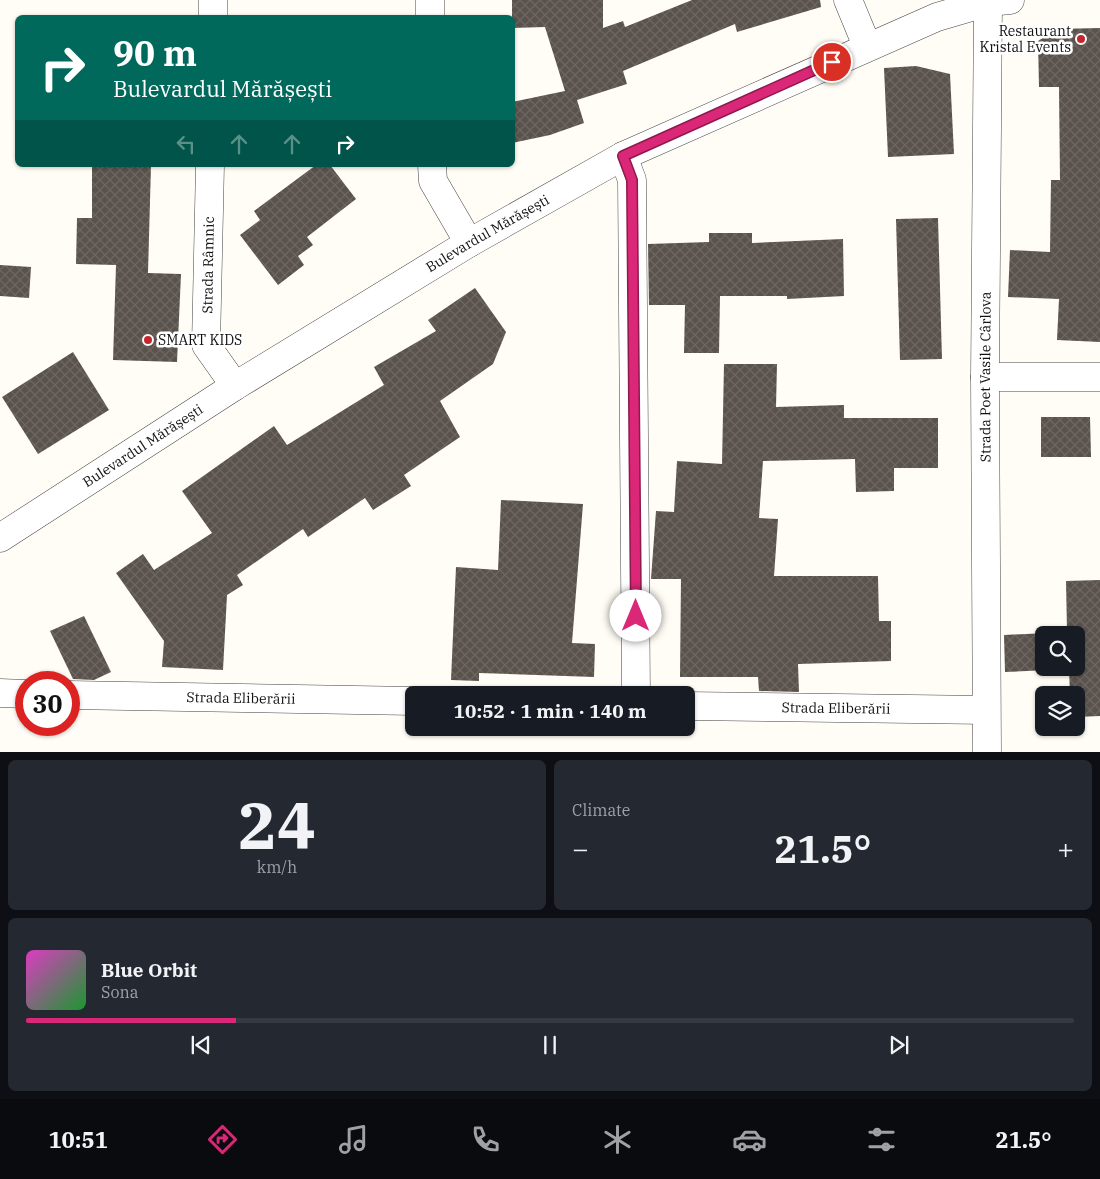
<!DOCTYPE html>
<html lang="en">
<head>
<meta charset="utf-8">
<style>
	:root { --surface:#171b24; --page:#242831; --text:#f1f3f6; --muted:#9ea1a6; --line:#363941; --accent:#db2777 }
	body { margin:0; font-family:"IBM Plex Serif",serif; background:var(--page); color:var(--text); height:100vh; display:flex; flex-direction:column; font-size:19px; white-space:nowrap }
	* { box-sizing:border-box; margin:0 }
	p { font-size:16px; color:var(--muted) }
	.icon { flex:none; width:28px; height:28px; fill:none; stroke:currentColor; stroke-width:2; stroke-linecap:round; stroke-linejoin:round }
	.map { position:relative; height:752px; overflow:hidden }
	.drawer { display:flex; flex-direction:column; gap:8px; padding:8px; background:#0d0f14; flex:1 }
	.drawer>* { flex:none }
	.banner { position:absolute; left:15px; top:15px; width:500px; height:152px; border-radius:8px; box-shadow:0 1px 4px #0004; background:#00695c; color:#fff; overflow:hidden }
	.buttons { position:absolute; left:1035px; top:626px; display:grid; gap:10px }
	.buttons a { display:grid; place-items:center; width:50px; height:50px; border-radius:8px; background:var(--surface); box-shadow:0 1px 4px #0004; font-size:25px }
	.speed { position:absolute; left:15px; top:671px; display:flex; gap:10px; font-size:25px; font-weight:700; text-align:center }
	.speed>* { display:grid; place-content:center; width:65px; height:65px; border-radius:50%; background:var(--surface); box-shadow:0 1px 4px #0004; line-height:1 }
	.speed .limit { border:8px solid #d22; background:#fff; color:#111 }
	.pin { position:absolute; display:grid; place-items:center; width:42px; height:42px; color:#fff; margin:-21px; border:2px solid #fff; border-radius:50%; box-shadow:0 1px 5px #0007 }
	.me { position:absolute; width:55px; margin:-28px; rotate:0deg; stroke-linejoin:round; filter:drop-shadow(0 0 4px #0008) }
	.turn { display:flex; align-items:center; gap:18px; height:105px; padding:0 15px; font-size:22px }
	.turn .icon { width:65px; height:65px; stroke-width:2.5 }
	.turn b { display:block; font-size:35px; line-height:42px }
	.lanes { display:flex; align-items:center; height:48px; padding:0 15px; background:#0003; justify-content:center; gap:25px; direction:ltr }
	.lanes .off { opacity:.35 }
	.big { font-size:38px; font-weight:700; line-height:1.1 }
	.drawer .widget { flex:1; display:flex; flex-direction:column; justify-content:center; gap:8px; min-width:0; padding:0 18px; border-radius:8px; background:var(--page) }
	.drawer .dial { align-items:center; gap:0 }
	.dial b { font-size:65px; line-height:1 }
	.song { display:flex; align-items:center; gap:15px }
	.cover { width:60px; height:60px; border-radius:8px; background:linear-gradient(135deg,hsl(310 70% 55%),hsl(130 70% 35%)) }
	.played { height:5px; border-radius:2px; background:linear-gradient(90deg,var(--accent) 20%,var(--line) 20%) }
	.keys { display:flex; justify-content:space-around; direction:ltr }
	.heat { display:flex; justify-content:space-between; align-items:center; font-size:28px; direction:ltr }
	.drawer .tiles { flex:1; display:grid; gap:8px; grid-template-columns:1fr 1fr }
	.widget:last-child { grid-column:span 2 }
	.trip { position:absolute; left:405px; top:686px; width:290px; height:50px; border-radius:8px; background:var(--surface); box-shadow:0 1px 4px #0004; font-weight:700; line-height:50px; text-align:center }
	.menu { display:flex; height:80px; justify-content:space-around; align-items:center; background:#090b0e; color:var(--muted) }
	.menu .icon { width:35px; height:35px }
	.menu .on { color:var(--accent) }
	.menu b { font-size:22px; color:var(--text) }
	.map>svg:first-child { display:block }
	.building { fill:url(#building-cross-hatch); fill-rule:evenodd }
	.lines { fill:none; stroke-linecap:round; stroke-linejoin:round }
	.minor-casing { stroke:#444; stroke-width:29 }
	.minor { stroke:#fff; stroke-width:28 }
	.route-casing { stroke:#8e194d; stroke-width:12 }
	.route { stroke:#db2777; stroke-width:9 }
	.poi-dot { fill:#c4262e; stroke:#fff; stroke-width:2 }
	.labels { text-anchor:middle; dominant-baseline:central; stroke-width:5; stroke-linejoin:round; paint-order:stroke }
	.poi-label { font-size:14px; fill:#111; stroke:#fff; text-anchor:end }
	.street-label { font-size:14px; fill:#111; stroke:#fff }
</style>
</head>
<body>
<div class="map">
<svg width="1100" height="752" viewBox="0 0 1100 752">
	<defs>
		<pattern id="building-cross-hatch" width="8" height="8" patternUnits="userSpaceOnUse" patternTransform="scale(1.25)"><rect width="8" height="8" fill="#5a524d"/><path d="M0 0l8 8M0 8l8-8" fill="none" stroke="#6d6662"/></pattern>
	</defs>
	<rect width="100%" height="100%" fill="#fffdf5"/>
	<!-- building -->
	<g class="building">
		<polygon points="512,0 603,0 603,28 623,21 625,27 692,0 820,0 821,7 737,32 735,24 623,71 627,84 577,100 584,123 550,135 512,143 512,102 565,91 545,27 512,28"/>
		<polygon points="1100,28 1100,342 1057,340 1059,299 1008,297 1010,250 1050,252 1051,180 1060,180 1059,87 1039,87 1038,41 1056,29"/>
		<polygon points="916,66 950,74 954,154 888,157 884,68"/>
		<polygon points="92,165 151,165 148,273 181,274 177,362 113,360 116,265 76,264 77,218 92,218"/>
		<polygon points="316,165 330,165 356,199 307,237 313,245 298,256 304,265 278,285 240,235 260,220 254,211"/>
		<polygon points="938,218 942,359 900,360 896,219"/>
		<polygon points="709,233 752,233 752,243 843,239 844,296 787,299 787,296 720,296 719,353 684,353 685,305 649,305 648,244 709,242"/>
		<polygon points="0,265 31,267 29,298 0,296"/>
		<polygon points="475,288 506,332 493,364 440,401 460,437 404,475 411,486 373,510 365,498 308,537 303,529 237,575 243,585 227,595 223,670 162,667 164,641 116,573 143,554 154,570 212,533 182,491 274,426 287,445 384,385 374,367 436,331 428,320"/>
		<polygon points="73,352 109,410 38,454 2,397"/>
		<polygon points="724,364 777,364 776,407 844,405 844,418 938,418 938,468 894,468 894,491 856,492 855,459 763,461 759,518 778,519 774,576 878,576 879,621 891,621 891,661 798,664 799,692 759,691 758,677 680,677 681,579 651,579 656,511 674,512 677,461 722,464"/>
		<polygon points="1041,417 1090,417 1091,457 1041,457"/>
		<polygon points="501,500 583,504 572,643 595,644 594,677 479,673 479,681 451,680 456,567 498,570"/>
		<path d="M 1100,580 L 1100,716 L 1076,717 L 1076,695 L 1070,695 L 1069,669 L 1005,672 L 1004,635 L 1067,632 L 1066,581 ZM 1044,635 L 1076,635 L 1076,668 L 1044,668 Z"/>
		<polygon points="84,616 111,672 94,680 73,679 50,631"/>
	</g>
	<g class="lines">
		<defs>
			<g id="minor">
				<polyline points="848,0 867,46"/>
				<polyline points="213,18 213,0"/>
				<polyline points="430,18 430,0"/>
				<polyline points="623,156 632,180 636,695"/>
				<polyline points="210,165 206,345 235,386"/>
				<polyline points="432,165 433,181 469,243"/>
				<polyline points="985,377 1100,377"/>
				<path id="s1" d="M 0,538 L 235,386 L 469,243 L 623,156 L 937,17 L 988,2 L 1010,0"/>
				<polyline points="0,693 26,694"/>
				<path id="s2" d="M 69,695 L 414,701"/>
				<path id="s3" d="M 686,706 L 986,710"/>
				<path id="s4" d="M 987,752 L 985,377 L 988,2"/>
			</g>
		</defs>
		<!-- minor casing -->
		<use href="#minor" class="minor-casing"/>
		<!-- minor -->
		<use href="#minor" class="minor"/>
	</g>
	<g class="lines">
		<defs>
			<polyline id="route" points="636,616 632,180 623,156 832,62"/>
		</defs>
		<!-- route casing -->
		<use href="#route" class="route-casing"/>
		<!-- route -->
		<use href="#route" class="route"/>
	</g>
	<!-- markers -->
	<g class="poi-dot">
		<circle cx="1081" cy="39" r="5"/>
		<circle cx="148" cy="340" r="5"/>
	</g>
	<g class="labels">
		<!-- poi labels -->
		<g class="poi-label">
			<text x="1071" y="31">Restaurant<tspan x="1071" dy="16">Kristal Events</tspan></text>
			<text x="158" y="340" text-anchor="start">SMART KIDS</text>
		</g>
		<!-- street labels -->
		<g class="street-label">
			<text stroke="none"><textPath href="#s1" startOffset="575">Bulevardul Mărășești</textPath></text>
			<text transform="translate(208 265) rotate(-89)">Strada Râmnic</text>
			<text stroke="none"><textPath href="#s4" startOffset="375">Strada Poet Vasile Cârlova</textPath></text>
			<text stroke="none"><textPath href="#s1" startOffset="170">Bulevardul Mărășești</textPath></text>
			<text stroke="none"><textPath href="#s2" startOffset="172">Strada Eliberării</textPath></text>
			<text stroke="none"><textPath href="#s3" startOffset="150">Strada Eliberării</textPath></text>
		</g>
	</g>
</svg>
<div class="buttons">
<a><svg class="icon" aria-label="search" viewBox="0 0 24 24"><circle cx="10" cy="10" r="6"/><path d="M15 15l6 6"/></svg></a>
<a><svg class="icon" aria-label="layers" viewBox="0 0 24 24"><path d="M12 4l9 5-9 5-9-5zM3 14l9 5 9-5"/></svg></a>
</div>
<div class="speed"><div class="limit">30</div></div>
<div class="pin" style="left:832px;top:62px;background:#d93025"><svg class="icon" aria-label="arrive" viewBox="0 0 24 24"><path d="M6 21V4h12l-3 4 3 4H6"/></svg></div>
<svg class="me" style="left:636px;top:616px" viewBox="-20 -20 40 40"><circle r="19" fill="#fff"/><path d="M0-13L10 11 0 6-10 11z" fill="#db2777"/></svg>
<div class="trip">10:52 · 1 min · 140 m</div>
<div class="banner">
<div class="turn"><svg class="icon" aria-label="right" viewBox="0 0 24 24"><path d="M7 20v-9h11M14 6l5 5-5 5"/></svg><div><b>90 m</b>Bulevardul Mărășești</div></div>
<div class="lanes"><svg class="icon off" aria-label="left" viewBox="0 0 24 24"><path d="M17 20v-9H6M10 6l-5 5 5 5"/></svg><svg class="icon off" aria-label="ahead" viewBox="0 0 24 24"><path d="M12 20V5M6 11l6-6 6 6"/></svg><svg class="icon off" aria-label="ahead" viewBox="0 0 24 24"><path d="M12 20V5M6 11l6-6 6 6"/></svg><svg class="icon" aria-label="right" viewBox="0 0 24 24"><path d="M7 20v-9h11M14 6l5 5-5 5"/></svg></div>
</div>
</div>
<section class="drawer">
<div class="tiles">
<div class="widget dial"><b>24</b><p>km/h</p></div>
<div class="widget"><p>Climate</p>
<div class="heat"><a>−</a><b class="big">21.5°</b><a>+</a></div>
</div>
<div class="widget">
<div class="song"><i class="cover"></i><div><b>Blue Orbit</b><p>Sona</p></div></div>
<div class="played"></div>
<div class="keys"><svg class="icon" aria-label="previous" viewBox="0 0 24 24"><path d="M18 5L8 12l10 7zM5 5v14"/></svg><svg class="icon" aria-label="pause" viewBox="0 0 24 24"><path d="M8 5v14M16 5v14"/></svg><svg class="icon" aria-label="next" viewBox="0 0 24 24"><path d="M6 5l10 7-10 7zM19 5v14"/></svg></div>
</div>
</div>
</section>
<nav class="menu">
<b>10:51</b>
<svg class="icon on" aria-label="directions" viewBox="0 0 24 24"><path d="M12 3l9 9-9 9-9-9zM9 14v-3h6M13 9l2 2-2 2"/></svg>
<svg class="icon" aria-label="music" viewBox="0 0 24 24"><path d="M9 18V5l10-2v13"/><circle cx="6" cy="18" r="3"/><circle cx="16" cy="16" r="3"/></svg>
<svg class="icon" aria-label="phone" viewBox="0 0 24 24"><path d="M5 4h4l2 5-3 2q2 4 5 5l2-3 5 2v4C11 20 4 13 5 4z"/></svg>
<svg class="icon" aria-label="climate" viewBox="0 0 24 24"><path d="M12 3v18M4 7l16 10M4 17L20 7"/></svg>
<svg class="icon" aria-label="car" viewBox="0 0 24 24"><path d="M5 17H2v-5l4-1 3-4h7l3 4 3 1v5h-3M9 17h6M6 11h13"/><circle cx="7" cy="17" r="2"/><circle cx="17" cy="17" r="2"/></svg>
<svg class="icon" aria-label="filters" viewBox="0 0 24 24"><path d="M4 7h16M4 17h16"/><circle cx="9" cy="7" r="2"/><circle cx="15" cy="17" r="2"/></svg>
<b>21.5°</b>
</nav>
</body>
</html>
